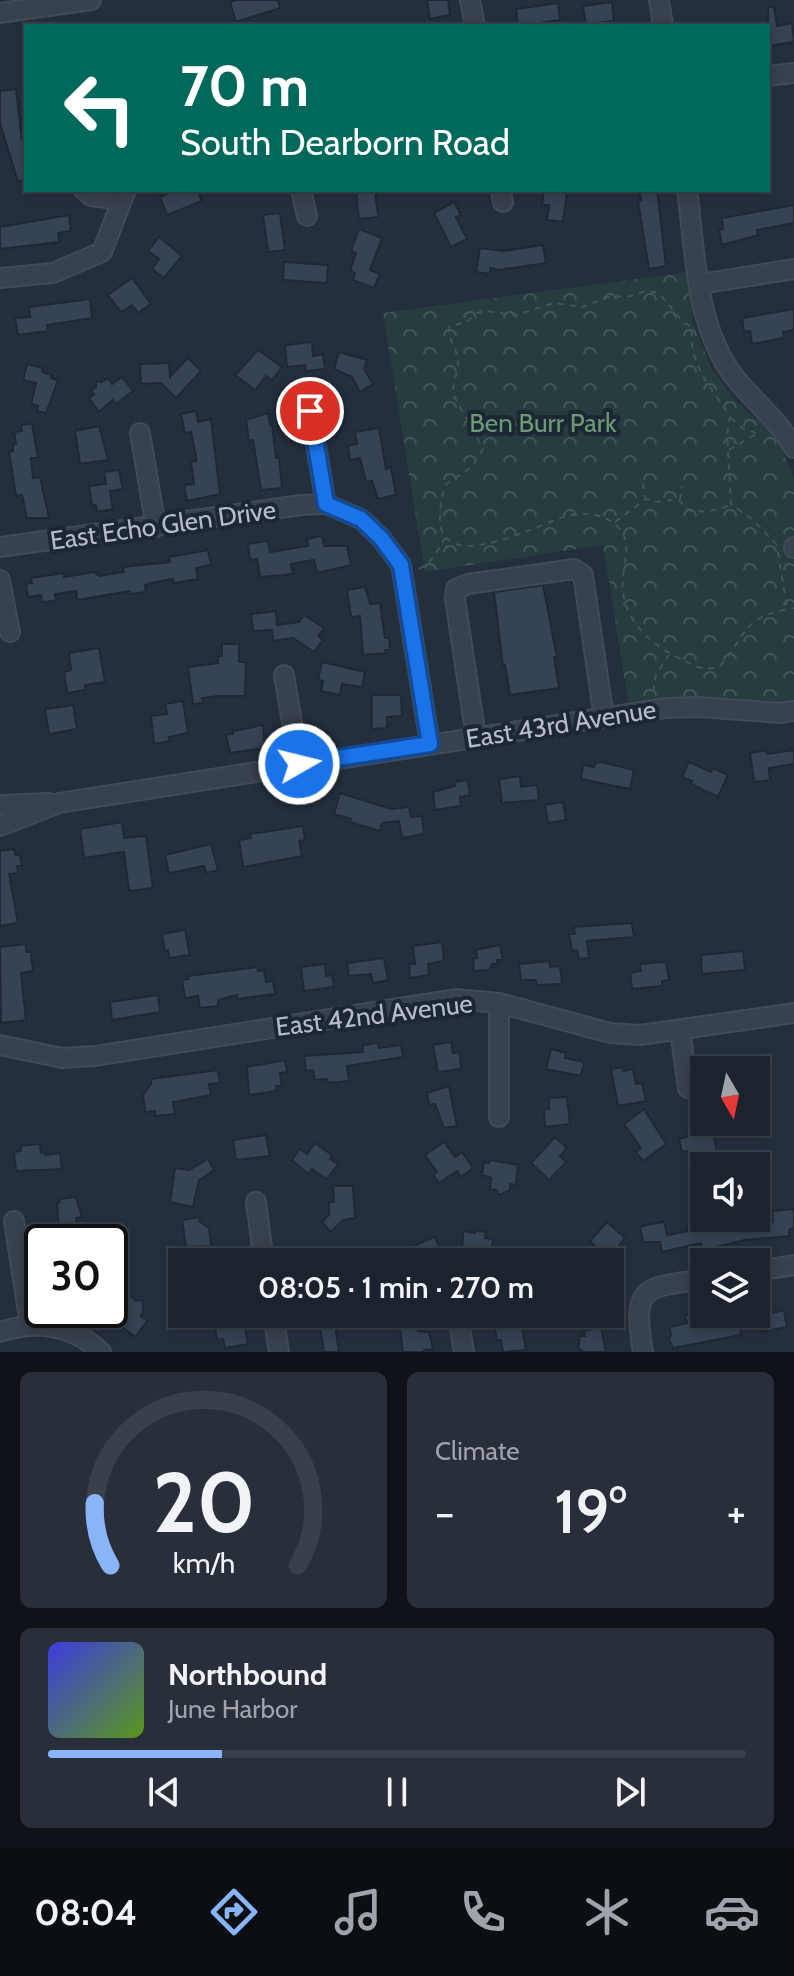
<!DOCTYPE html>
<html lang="en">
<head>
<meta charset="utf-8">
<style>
	:root { --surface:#1b232e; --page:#282f3a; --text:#f1f3f6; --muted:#a0a4aa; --line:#39404a; --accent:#8ab4f8 }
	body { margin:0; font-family:Cabin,sans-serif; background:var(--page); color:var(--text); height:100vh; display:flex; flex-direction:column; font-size:30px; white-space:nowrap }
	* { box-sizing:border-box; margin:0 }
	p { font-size:26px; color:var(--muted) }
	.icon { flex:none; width:44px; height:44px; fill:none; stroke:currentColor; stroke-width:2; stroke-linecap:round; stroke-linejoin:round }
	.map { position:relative; height:1352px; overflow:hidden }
	.drawer { display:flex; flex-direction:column; gap:20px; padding:20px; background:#0f1319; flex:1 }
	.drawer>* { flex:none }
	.banner { position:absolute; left:24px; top:24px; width:746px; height:168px; border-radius:0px; box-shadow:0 4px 12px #0003,0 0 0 2px var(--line); background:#00695c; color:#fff; overflow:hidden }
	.needle { width:52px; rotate:171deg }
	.controls { position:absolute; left:690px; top:1056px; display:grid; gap:16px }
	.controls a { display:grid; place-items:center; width:80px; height:80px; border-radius:0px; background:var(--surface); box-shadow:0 4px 12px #0003,0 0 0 2px var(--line); font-size:40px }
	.speed { position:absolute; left:24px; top:1224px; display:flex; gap:16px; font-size:40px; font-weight:700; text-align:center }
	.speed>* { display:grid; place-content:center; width:104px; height:104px; border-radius:50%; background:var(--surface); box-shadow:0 4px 12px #0003,0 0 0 2px var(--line); line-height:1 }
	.speed .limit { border:4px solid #111; border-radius:12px; background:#fff; color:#111 }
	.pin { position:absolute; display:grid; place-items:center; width:68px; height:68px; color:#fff; margin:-34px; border:4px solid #fff; border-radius:50%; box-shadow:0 2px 8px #0007 }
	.me { position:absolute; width:88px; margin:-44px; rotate:82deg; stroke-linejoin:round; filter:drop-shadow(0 0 6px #0008) }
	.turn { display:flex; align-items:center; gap:28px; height:168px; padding:0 24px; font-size:36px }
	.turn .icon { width:104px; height:104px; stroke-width:2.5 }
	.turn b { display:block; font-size:56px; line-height:68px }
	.big { font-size:60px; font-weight:600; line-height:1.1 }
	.drawer .widget { flex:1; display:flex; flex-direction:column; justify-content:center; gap:12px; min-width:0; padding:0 28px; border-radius:12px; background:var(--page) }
	.drawer .dial { align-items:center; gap:0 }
	.dial svg { height:208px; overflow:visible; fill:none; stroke:var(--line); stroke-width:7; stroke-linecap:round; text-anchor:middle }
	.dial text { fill:var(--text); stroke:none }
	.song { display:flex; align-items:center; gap:24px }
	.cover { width:96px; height:96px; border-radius:12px; background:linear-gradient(135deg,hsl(240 70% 55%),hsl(90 70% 35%)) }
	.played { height:8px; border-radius:4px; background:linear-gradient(90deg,var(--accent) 25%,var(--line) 25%) }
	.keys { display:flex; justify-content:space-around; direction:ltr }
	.heat { display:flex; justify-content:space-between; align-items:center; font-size:44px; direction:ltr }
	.drawer .tiles { flex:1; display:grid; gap:20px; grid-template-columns:1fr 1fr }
	.widget:last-child { grid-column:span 2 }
	.trip { position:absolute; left:168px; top:1248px; width:456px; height:80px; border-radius:0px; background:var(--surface); box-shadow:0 4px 12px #0003,0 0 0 2px var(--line); font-weight:600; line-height:80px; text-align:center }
	.tabs { display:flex; height:128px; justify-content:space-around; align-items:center; background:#0b0e12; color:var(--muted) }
	.tabs .icon { width:56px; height:56px }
	.tabs .active { color:var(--accent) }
	.tabs b { font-size:36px; color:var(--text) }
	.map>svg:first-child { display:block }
	.park { fill:url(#park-crowns) }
	.building { fill:#364354; stroke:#1f2835; stroke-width:2 }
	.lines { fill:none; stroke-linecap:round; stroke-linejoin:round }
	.minor-casing { stroke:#414a57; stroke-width:22 }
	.path { stroke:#3f5557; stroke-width:2; stroke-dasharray:6 6; stroke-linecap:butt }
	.minor { stroke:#38414e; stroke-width:18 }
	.route-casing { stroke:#114b97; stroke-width:20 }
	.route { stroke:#1a73e8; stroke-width:14 }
	.labels { text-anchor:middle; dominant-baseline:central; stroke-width:8; stroke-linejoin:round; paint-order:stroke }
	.park-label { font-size:26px; fill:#6b9a76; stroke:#1d2633 }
	.street-label { font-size:26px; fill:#b4bcc9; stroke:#1d2633 }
</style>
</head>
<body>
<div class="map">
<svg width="794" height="1352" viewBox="0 0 794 1352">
	<defs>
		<pattern id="park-crowns" width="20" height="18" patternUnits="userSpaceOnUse" patternTransform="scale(2)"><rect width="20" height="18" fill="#263c3f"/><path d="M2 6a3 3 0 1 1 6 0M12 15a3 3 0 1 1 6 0" fill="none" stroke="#435659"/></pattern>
	</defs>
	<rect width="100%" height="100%" fill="#242f3e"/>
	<!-- park -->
	<polygon class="park" points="689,272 694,308 692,321 712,369 735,400 755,418 765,423 777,438 794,478 794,703 629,706 603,545 425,572 383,313"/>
	<!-- building -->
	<g class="building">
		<polygon points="237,0 278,0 280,8 236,22 230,2"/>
		<polygon points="427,0 448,0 450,15 430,19"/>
		<polygon points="612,2 614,21 586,24 583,6"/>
		<polygon points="558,3 560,20 518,26 516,9"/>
		<polygon points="768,7 774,7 777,26 792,23 794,42 768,46"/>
		<polygon points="16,89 22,139 26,151 26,179 18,182 0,123 0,91"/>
		<polygon points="177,190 197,190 202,201 167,215 160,197"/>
		<polygon points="369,190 375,190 378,217 359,219 356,192"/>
		<polygon points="544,190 567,193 563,222 547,220 549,205 542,205"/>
		<polygon points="639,190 657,190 666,266 649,269 638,201 641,200"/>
		<polygon points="454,202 461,215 456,217 467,239 451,247 434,213"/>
		<polygon points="794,205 794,223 757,230 758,235 722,245 719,230 723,229 722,218"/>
		<polygon points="280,213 285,250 268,252 263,215"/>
		<polygon points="69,215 71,231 58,233 59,242 0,249 0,227"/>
		<polygon points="359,229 382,238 370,270 380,274 374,288 353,280 355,273 350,271 356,253 351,251"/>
		<polygon points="159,237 182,256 164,278 152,269 159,259 148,251"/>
		<polygon points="543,245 546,263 499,270 490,268 490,274 476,272 480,248 504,251"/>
		<polygon points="284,262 328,265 327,283 283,280"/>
		<polygon points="132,278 151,304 138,313 132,305 121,312 108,295"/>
		<polygon points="90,299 92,318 47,325 48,331 18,335 15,318 30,317 29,307"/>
		<polygon points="794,309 794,330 783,332 784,338 752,344 750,331 744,332 742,318"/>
		<polygon points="312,342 313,356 323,354 325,369 306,371 305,365 287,367 285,345"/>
		<polygon points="258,350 282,367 272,380 266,376 255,390 235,375"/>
		<polygon points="339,352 367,360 364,369 373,384 360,392 352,377 334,369"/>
		<polygon points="188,358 201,371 176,398 161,383 141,384 140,364 169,363 170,377"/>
		<polygon points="27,364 43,368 42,372 52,375 51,378 58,380 46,413 37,411 38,406 31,404 36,383 23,380"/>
		<polygon points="122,377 133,391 116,404 113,400 99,412 89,398 94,394 91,390 96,387 96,381 102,382 108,378 112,384"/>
		<polygon points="196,411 198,422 211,419 220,494 187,501 184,485 194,484 191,462 196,461 196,456 191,432 185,433 181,414"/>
		<polygon points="268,413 270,425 272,424 276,458 279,458 282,488 261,490 253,440 249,441 246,420"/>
		<polygon points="32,424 38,458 31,458 33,478 40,477 49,518 27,518 22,495 16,496 9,452 13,451 13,444 16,444 14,432 22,431 21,425"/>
		<polygon points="99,426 108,460 80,464 75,431"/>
		<polygon points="379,428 386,469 391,467 396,495 378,499 372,481 366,482 360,458 350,460 348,446 357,444 355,432"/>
		<polygon points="119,470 123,489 110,491 113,509 97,512 96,505 92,505 89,486 106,484 104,472"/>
		<polygon points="322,536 324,546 347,546 351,565 317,573 314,560 291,564 293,573 286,575 260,577 257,559 250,560 248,544 268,541 270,552 308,546 307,539"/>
		<polygon points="208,550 211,565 196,568 198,579 174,583 173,579 151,583 145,585 146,592 130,594 130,591 77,600 76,591 55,594 56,601 42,602 41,595 28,597 26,584 32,583 31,578 64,573 64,577 93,572 100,576 124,572 123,567 170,562 169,557"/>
		<polygon points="543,585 557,657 554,657 559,688 510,695 505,665 503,666 494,592"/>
		<polygon points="365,587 370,604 380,603 385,638 389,638 390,650 385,650 386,653 363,655 360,616 351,617 347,590"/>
		<polygon points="276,611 277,625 299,622 304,615 324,628 318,636 323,640 314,652 293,638 273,641 272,630 253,631 251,614"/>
		<polygon points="222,644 239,644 239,662 246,662 245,696 218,696 202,698 203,703 193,704 188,667 218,663 218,656 222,656"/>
		<polygon points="99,648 105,682 85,685 85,690 67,693 64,672 71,670 69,653"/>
		<polygon points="322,662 365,672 362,687 342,684 340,695 321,691 323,681 318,680"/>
		<polygon points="372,695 401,695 402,714 401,716 387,717 387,728 372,729"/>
		<polygon points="183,701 188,733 169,737 170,741 154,744 151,716 167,714 165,704"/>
		<polygon points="73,705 77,729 49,734 45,709"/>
		<polygon points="263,725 265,748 230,753 226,735 233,734 233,731"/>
		<polygon points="767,750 767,754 794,750 794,764 769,768 770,780 754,782 750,753"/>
		<polygon points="601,762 634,770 630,789 581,779 583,765 594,767 595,763"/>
		<polygon points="689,762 711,772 713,768 728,775 718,797 691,784 692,781 682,777"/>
		<polygon points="520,776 521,787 537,785 539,800 502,803 499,779"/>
		<polygon points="468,780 470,795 460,797 461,806 435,810 433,792 455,786 454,782"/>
		<polygon points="340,793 391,809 409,807 411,817 422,816 424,834 402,838 399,821 382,823 380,831 350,822 351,819 334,814"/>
		<polygon points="563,802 566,820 548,823 545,805"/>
		<polygon points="122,822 124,838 146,836 153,888 129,891 124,852 84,858 80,829"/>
		<polygon points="303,826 305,840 299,841 302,856 243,867 239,840 251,838 250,834"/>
		<polygon points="211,844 218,870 206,873 204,866 169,873 165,855"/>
		<polygon points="14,849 15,855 20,855 22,866 17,866 18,873 9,874 18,923 0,926 0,851"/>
		<polygon points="632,923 634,937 587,941 589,958 579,959 577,950 572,951 569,934 575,934 574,927"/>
		<polygon points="185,930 190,955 169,958 168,950 165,951 162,934"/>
		<polygon points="442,942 444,961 428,964 429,975 410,978 409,964 415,964 413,946"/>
		<polygon points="26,944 26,952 31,952 33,971 21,973 26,1020 1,1023 0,947"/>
		<polygon points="500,945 503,960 497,960 498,964 492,964 490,970 474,971 473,959 477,958 476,950"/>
		<polygon points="743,951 745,970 702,974 701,955"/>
		<polygon points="384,958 388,980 373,983 371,974 349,976 347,963"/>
		<polygon points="549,961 550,967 560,966 562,984 537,985 536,980 521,980 519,964"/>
		<polygon points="659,962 666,963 669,980 662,981 662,986 632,989 630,973 641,971 640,964"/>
		<polygon points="325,964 326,976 332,975 334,987 304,991 301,967"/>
		<polygon points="257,967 258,971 264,970 266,982 273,981 275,994 237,999 237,995 218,1000 218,1006 200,1008 198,996 185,998 182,980 189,979 188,976"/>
		<polygon points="158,995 160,1012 112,1020 110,1002"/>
		<polygon points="451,1042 453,1053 460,1052 461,1069 438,1072 433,1045"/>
		<polygon points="378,1043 379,1048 401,1045 403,1057 347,1066 349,1081 328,1083 327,1079 315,1080 313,1070 306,1071 304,1056 363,1052 363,1045"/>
		<polygon points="551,1049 566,1053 565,1058 584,1062 581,1076 546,1069"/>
		<polygon points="285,1060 287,1072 280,1073 282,1086 276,1086 277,1091 249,1095 247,1067"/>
		<polygon points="622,1067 623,1071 633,1069 636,1084 642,1083 646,1101 618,1106 611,1069"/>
		<polygon points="218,1070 220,1083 209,1084 211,1095 173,1102 175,1114 155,1116 155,1111 145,1112 143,1095 151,1084 151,1079"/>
		<polygon points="449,1086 457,1126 444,1128 435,1104 429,1105 427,1093"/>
		<polygon points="567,1097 570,1124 545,1127 544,1109 549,1109 549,1098"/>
		<polygon points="644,1109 666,1144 643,1161 636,1152 641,1148 624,1124"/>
		<polygon points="698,1133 699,1137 713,1134 717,1151 710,1152 711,1157 692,1162 689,1151 682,1152 679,1139"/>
		<polygon points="266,1135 270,1156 236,1160 233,1140"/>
		<polygon points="555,1137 567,1148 560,1156 566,1162 549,1180 531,1163"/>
		<polygon points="444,1142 455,1157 462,1152 473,1168 461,1177 457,1171 439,1183 433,1175 437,1172 425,1155"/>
		<polygon points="315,1143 332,1155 330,1159 338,1164 327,1179 312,1169 308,1174 292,1160 300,1149 307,1154"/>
		<polygon points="40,1144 41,1153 44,1152 45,1155 60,1153 62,1169 16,1171 14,1152 21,1151 21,1146"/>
		<polygon points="208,1159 214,1170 199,1180 193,1207 170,1202 175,1168 189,1170"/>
		<polygon points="490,1160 518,1165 516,1185 510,1184 510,1190 500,1195 496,1190 490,1189 491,1178 482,1175 484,1162 489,1163"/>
		<polygon points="333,1186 353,1186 355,1218 343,1220 331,1232 322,1222 329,1215 329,1202 334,1202"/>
		<polygon points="76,1197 82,1217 76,1218 79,1241 60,1242 57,1203 60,1202 59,1199"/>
		<polygon points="794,1209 794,1227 789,1230 789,1236 745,1240 702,1250 701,1243 662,1252 660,1242 643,1242 640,1227 646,1225 664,1222 667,1235 688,1231 687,1226 728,1218 750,1218 751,1225 773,1222 772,1211"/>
		<polygon points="199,1217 200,1222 209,1228 211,1246 186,1247 182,1220"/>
		<polygon points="607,1222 625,1238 610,1257 616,1262 585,1262 597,1248 590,1241"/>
		<polygon points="475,1230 486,1232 485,1238 493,1239 490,1261 462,1259 463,1231 475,1233"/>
		<polygon points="435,1237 444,1258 435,1262 413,1262 408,1248"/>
		<polygon points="131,1296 136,1301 142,1300 143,1312 141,1316 147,1321 135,1337 105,1312 110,1310 114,1300 123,1305"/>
		<polygon points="771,1309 772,1313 784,1310 787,1327 760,1332 756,1312"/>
		<polygon points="699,1313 700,1319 738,1314 741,1335 673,1348 669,1338 671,1336 670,1327 687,1323 685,1315"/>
		<polygon points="213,1314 243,1314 248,1344 225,1348 223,1339 217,1340"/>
		<polygon points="318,1314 333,1314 339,1352 324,1352"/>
		<polygon points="398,1314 417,1314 418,1331 429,1332 433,1349 424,1350 424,1352 403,1352"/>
		<polygon points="512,1322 513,1329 522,1327 526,1350 503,1352 501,1340 497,1341 494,1325"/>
		<polygon points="601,1328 606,1352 584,1352 578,1348 580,1336 585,1336 584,1331"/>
	</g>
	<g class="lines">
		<defs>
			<g id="minor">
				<polyline points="470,0 475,26"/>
				<polyline points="659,0 663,26"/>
				<polyline points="0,13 91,0"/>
				<polyline points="768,76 794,73"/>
				<polyline points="84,190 91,196 122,200"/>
				<polyline points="301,190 307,216"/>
				<polyline points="501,190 503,202"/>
				<path d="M 687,190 C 695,248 695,317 728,368 C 747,397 777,417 794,448"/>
				<polyline points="0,278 53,273 102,252 126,190"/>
				<polyline points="700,284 794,269"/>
				<polyline points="310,411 326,504"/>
				<polyline points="140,433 156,527"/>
				<polyline points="0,547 301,505 326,504 361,519 381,538 401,565 430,744"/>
				<polyline points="794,547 794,548"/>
				<polyline points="0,580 10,632"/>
				<polyline points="284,675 299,764"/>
				<polyline points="476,737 455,599 456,589 468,584 574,569 583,575 604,718"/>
				<polyline points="0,805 49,803"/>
				<polyline points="0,826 59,803 665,708 699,707 780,713 794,711"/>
				<polyline points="499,1003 499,1117"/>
				<polyline points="680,1030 688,1088"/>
				<polyline points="0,1045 62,1058 95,1056 456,999 499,1003 610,1033 640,1035 794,1013"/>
				<polyline points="256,1202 264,1262"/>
				<polyline points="14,1221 30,1325"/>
				<polyline points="756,1271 794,1265"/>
				<polyline points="273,1314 279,1352"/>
				<polyline points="458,1314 464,1352"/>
				<path d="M 0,1332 C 37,1320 72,1325 101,1352"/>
				<path d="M 643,1352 C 632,1285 643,1288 704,1279"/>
			</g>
		</defs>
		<!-- minor casing -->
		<use href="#minor" class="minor-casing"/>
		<!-- path -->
		<g class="path">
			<polyline points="731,418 742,428 756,433"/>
			<polyline points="729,450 761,431"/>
			<polyline points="643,483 645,498"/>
			<polyline points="680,500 682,487"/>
			<path d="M 615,522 L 646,499 L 657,502 L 678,499 C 682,503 684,507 688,509 C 699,515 721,509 730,505"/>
			<path d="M 777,545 L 753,520 L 731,504 L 727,434 L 730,417 C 712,386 688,367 692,327 L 683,322 L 659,293 L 646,291 L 627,297 L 611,296 L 582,307 L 554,303 L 516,315 L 485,311 L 477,313 L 468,321 L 449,327 C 448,340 457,348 458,361 C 459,373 451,383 454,396 L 483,449 L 472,467 L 446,484 C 441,497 440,507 440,520 C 442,577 541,523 567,516 C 581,512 596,513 609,520 C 640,538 619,566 623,592 C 627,624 653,646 681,659 C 694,666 706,673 721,665 C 750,630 742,617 794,608"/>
			<polyline points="778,552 787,609"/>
			<path d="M 419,569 C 433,562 437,551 445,538"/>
			<polyline points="653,692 656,675 669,655"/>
		</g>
		<!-- minor -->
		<use href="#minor" class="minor"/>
	</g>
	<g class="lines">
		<defs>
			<polyline id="route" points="299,764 430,744 401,565 381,538 361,519 326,504 310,411"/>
		</defs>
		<!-- route casing -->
		<use href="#route" class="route-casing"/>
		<!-- route -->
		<use href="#route" class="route"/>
	</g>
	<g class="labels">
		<!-- park labels -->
		<g class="park-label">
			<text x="543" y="423">Ben Burr Park</text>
		</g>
		<!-- street labels -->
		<g class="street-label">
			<text transform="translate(163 525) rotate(-8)">East Echo Glen Drive</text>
			<text transform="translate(561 724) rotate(-9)">East 43rd Avenue</text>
			<text transform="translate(374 1015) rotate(-7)">East 42nd Avenue</text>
		</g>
	</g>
</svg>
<div class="controls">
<a><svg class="needle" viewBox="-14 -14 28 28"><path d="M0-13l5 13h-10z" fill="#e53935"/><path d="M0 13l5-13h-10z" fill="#a0a4aa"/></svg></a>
<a><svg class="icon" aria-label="sound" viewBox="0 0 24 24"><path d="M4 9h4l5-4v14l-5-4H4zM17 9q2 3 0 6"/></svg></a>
<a><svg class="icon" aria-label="layers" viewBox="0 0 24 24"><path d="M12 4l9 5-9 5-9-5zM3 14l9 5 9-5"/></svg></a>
</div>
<div class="speed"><div class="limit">30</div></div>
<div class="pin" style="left:310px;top:411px;background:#d93025"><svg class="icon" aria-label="arrive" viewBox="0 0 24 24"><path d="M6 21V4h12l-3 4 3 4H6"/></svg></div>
<svg class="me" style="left:299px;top:764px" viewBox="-20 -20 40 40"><circle r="17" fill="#1a73e8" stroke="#fff" stroke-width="3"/><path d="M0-11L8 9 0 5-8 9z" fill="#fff"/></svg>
<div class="trip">08:05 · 1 min · 270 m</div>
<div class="banner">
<div class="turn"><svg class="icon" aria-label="left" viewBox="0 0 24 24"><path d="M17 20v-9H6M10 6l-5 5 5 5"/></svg><div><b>70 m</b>South Dearborn Road</div></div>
</div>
</div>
<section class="drawer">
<div class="tiles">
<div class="widget dial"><svg viewBox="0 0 100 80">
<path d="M14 69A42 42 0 1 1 86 69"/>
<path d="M14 69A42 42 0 0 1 8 45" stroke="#8ab4f8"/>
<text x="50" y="56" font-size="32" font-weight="700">20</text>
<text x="50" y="72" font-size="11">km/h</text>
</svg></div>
<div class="widget"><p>Climate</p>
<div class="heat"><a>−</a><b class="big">19°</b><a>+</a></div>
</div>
<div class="widget">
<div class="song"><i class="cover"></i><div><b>Northbound</b><p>June Harbor</p></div></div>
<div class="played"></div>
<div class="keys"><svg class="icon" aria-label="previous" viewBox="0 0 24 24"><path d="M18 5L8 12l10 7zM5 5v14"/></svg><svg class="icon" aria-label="pause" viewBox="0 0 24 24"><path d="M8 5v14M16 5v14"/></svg><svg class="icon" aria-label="next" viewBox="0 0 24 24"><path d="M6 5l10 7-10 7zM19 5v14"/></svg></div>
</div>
</div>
</section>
<nav class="tabs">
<b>08:04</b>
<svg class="icon active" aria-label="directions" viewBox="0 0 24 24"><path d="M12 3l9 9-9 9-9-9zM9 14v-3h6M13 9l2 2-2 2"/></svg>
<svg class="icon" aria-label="music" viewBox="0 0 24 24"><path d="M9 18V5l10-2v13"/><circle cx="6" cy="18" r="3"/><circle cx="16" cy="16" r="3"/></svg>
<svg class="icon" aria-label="phone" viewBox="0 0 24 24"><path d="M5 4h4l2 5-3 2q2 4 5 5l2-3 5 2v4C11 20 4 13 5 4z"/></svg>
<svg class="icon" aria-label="climate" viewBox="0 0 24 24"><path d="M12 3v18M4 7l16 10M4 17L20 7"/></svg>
<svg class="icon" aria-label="car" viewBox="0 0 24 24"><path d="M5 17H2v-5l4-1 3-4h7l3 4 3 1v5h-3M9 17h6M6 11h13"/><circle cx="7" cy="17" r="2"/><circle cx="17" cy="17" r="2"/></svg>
</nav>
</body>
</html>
